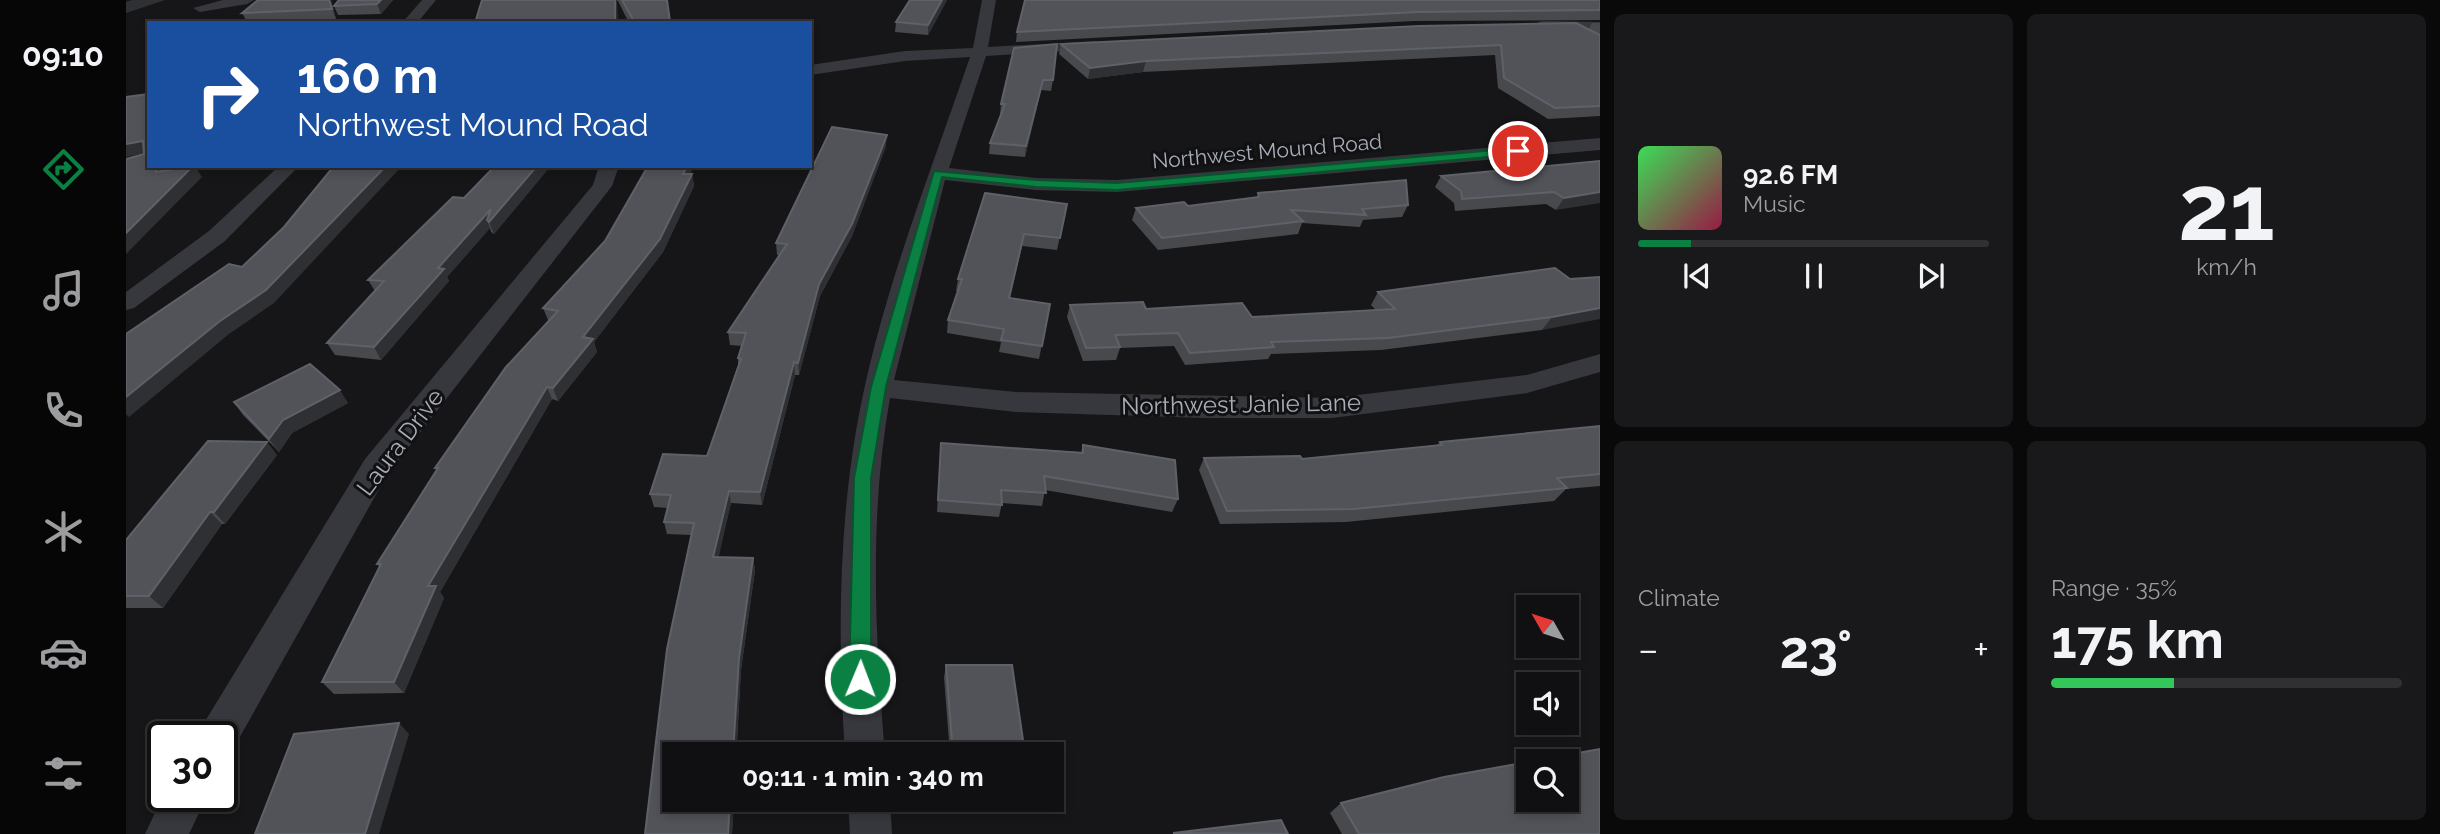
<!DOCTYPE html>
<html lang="en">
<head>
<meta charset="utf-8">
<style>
	:root { --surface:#101012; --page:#19191b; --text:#f1f3f6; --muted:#9c9d9f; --line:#303032; --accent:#0b8043 }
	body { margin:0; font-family:Raleway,sans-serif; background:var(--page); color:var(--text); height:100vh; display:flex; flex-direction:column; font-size:26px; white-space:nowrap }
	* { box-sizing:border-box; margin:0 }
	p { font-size:23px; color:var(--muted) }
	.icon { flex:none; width:38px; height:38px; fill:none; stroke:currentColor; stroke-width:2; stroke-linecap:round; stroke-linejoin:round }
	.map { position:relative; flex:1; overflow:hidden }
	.details { display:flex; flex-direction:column; gap:14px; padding:14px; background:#09090a; width:840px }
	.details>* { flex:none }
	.top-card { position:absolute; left:21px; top:21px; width:665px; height:147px; border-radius:0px; box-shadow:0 4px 10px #0003,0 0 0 2px var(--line); background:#1a4fa0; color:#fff; overflow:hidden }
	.needle { width:46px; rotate:309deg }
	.controls { position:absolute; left:1390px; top:595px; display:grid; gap:14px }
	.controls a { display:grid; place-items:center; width:63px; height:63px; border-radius:0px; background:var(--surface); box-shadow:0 4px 10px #0003,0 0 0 2px var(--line); font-size:35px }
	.speed { position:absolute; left:21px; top:721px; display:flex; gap:14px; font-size:35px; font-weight:700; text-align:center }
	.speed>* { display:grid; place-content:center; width:91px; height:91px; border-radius:50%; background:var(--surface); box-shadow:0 4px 10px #0003,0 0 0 2px var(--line); line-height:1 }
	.speed .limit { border:4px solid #111; border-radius:10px; background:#fff; color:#111 }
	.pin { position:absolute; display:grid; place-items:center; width:60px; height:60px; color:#fff; margin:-30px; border:4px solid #fff; border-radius:50%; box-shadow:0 2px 7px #0007 }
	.me { position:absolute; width:77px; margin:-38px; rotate:1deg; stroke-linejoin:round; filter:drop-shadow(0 0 5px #0008) }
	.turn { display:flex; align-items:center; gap:24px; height:147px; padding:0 35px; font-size:32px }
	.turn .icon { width:91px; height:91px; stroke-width:2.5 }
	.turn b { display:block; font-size:49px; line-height:60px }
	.big { font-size:52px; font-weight:700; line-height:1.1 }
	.details .card { flex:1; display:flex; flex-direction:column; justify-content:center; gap:10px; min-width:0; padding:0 24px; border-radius:10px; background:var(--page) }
	.details .dial { align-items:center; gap:0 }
	.dial b { font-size:91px; line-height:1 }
	.song { display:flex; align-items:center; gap:21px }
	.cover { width:84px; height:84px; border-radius:10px; background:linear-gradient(135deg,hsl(130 70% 55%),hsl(340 70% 35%)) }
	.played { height:7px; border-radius:4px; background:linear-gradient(90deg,var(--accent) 15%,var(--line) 15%) }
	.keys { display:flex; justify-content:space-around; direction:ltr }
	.heat { display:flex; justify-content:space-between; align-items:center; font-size:38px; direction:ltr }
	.charge { height:10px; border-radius:5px; background:linear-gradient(90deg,#34c759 35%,var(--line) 0) }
	.details .tiles { flex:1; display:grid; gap:14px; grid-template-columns:repeat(2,1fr) }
	.trip { position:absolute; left:536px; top:742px; width:402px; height:70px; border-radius:0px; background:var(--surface); box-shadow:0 4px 10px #0003,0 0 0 2px var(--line); font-weight:700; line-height:70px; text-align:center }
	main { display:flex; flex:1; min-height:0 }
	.tab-bar { display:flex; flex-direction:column; width:126px; justify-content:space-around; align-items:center; background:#060607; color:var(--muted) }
	.tab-bar .icon { width:49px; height:49px }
	.tab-bar .on { color:var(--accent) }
	.tab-bar b { font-size:32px; color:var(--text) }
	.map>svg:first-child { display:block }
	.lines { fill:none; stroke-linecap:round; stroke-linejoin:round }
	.street { fill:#37383d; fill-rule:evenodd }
	.wall { fill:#47494d }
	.shaded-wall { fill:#2f3033 }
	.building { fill:#525359; stroke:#5f6168; stroke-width:2 }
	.route { fill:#0b8043; stroke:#07532c; stroke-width:2 }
	.labels { text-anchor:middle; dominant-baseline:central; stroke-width:6; stroke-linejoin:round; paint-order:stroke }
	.far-street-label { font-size:21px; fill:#a8adb8; stroke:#111113 }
	.street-label { font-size:24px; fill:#a8adb8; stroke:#111113 }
</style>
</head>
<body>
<main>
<nav class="tab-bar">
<b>09:10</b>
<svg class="icon on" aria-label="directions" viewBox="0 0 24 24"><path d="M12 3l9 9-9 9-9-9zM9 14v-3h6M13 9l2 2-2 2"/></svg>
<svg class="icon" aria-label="music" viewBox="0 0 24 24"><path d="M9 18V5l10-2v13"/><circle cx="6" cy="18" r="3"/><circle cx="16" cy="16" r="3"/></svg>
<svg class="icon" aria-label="phone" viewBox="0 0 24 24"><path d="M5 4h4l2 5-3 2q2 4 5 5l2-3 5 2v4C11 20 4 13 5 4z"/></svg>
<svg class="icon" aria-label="climate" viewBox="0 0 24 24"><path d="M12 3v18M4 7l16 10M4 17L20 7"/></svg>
<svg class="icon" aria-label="car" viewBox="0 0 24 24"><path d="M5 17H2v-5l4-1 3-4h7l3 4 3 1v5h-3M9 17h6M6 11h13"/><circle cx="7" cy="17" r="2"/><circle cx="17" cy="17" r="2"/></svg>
<svg class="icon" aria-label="filters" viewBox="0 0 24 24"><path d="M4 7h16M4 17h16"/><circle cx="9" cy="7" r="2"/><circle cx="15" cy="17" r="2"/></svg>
</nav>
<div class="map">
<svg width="1474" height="834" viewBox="0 0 1474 834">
	<rect width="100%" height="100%" fill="#161618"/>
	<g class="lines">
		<!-- street -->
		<g class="street">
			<polygon points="97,0 128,0 121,4 74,12 67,8"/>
			<polygon points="296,0 310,0 291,23 276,23"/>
			<path d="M 856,0 L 870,0 L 862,47 L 971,41 L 978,45 L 971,49 L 860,56 L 823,168 L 910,178 L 991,180 L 1474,138 L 1474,150 L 991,192 L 910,190 L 819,180 L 768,380 L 890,392 L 1206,398 L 1401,375 L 1474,354 L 1474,372 L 1401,393 L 1206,418 L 1079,418 L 890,412 L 764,398 C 743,515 749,635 759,754 L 719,754 C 712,647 712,537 730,431 C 752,303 802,180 844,57 L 779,61 L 684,75 L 684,65 L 779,51 L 847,48 Z"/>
			<polygon points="1417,21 1474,22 1474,30 1412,28 1412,22"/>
			<polygon points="153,166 173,166 99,241 8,308 0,310 0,292 83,231"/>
			<polygon points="473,166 493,166 486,186 261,475 106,751 96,755 96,737 73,737 78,723 239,459 467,185"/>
			<polygon points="37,796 81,796 63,834 19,834"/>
			<polygon points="722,800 764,800 766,834 724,834"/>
		</g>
	</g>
	<!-- wall -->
	<g class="wall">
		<polygon points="132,0 205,0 210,19 121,22 116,13"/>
		<polygon points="213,0 267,0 255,14 212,15 208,6"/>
		<polygon points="356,0 541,0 544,23 503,23 492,1"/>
		<polygon points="821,0 802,35 769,32 770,22"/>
		<polygon points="1474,0 1474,20 1288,21 890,42 891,32"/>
		<polygon points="1466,23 1474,23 1474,116 1422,119 1372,88 1369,55 1017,72 962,79 933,54 935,44 1462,30"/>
		<polygon points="888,48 927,80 925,91 915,90 899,157 863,154 864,143 875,115 874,115 875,104"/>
		<polygon points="760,146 726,236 694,296 673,375 669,375 636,505 605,503 592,557 627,558 629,570 615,670 606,834 519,834 565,535 541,534 538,522 542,508 528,507 524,494 581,456 612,365 612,358 616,346 604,345 602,332 654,255 651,255 650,243"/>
		<polygon points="1474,161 1430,210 1420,204 1329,211 1328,203 1309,187 1315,176"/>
		<polygon points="369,166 423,166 422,169 368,234 365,232 364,228 321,277 323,281 255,360 209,355 201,343 249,291 242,280 338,198"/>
		<polygon points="522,166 568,166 564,174 566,174 568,186 537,252 468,342 471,352 432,401 426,399 314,592 318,598 278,693 208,694 196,682 253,567 251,564 311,470 309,468 423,321 422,320 417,308 479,241"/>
		<polygon points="1132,193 1282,205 1276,217 1237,220 1234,227 1176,223 1172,234 1032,250 1006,220 1010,208 1062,206 1131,197"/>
		<polygon points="941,204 931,250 896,246 884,298 924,304 913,359 873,352 875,342 821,333 822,320 832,291 830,291 832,279"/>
		<polygon points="1474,277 1416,330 1255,350 1145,354 1142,359 1059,365 1048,346 994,348 990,360 957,361 941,317 944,305 1126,317 1250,310 1245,305 1252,292"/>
		<polygon points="108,402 222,403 166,433 153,452 117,415"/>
		<polygon points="1474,426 1474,486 1440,489 1428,501 1220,522 1094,524 1073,470 1078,458 1176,459 1311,445 1314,442"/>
		<polygon points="815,443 955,452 957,445 1052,499 1046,512 919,490 916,506 876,503 873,517 811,512"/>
		<polygon points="151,455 99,524 96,524 37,608 0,608 0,540"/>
		<polygon points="820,665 899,754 824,754 818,677"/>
		<polygon points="1215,803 1474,834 1216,834 1204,813"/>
	</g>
	<!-- shaded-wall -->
	<g class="shaded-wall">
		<polygon points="6,0 39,0 0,13 0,2"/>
		<polygon points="203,0 205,0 210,19 206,9"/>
		<polygon points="255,0 267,0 255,14 251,4"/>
		<polygon points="489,0 491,0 492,23 489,23"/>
		<polygon points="816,0 821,0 802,35 802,25"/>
		<polygon points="1020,61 1017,72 962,79 964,68"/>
		<polygon points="917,80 915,90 899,157 900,146"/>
		<polygon points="761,135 760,146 726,236 694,296 673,375 672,363 693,284"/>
		<polygon points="17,141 23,152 0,157 0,144"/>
		<polygon points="31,166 40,166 38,184 30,172"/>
		<polygon points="67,166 69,166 76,177 0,254 0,233"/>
		<polygon points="260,166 276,166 148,303 103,334 3,417 0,414 0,397"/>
		<polygon points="411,166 423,166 422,169 368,234 363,222 361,220 364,228 321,277 323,281 255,360 248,347 312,268 365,209"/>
		<polygon points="561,166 568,166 559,185 557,174"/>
		<polygon points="566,174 568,186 537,252 468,342 471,352 432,401 427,388 457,337"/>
		<polygon points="1474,192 1474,203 1430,210 1438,198"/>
		<polygon points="898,234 896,246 881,310 883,298"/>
		<polygon points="1474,308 1474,319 1416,330 1426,317"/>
		<polygon points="668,362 669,375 636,505 634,492"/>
		<polygon points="421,387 426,399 314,592 318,598 278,693 268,682 302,586"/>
		<polygon points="214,390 222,403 166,433 153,452 143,439 157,420"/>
		<polygon points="141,442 151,455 99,524 88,512"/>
		<polygon points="603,491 605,503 590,569 587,557"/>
		<polygon points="84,512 96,524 37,608 23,596"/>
		<polygon points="627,558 629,570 615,670 610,754 607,754 613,658"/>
		<polygon points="273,723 283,734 253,834 239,834"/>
		<polygon points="604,800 608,800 606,834 602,834"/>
	</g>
	<!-- building -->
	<g class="building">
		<polygon points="132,0 203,0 206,9 116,13"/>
		<polygon points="213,0 255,0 251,4 208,6"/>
		<polygon points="356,0 489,0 489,23 349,23"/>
		<polygon points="496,0 541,0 544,21 509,23"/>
		<polygon points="784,0 816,0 802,25 770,22"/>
		<polygon points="899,0 1474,0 1474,10 1292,12 891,32"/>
		<polygon points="1450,23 1474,35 1474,106 1429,108 1378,78 1375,45 1020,61 964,68 935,44 1293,26"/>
		<polygon points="931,44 927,80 917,80 900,146 864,143 879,104 875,104 888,48"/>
		<polygon points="23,94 23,166 31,166 30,172 67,166 0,233 0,159 18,154 17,141 0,144 0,97"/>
		<polygon points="706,127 761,135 726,224 693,284 672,363 668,362 634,492 603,491 587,557 627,558 613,658 607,754 548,754 548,800 604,800 602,834 519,834 541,649 568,523 538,522 545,495 524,494 537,454 581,456 615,359 612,358 620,333 602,332 661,244 650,243"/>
		<polygon points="1474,161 1474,192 1438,198 1428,192 1336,199 1335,191 1315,176"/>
		<polygon points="208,166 260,166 140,290 94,321 0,397 0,334 103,264 116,267 158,227"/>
		<polygon points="369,166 411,166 363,222 361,220 365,209 312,268 318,269 248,347 201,343 258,281 242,280 327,197 338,198"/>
		<polygon points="522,166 561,166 557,174 566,174 534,239 457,337 467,339 427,388 421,387 302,586 310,586 268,682 196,682 255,564 251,564 312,468 309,468 380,367 432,311 417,308 479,241"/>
		<polygon points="1280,180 1282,205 1236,209 1240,215 1165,210 1177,221 1036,238 1010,208 1058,202 1062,206 1133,197 1132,193"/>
		<polygon points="859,193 941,204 934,238 898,234 883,298 924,304 916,346 875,340 878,329 822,320 836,279 832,279"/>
		<polygon points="1429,268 1444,279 1474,277 1474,308 1426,317 1262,338 1145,342 1148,347 1064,353 1052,333 989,335 994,347 960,348 944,305 1017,302 1020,309 1116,303 1126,317 1269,309 1252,292"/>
		<polygon points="184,364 214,390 157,420 143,439 108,402"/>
		<polygon points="1474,426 1474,474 1431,478 1441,488 1228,509 1101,511 1078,458 1174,456 1176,459 1316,445 1314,442"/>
		<polygon points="82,441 141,442 88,512 84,512 23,596 0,596 0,540"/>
		<polygon points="815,443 957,453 957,445 1049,460 1052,499 918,476 920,493 875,490 876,505 812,500"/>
		<polygon points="820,665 886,665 899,754 827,754"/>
		<polygon points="273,723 239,834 129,834 168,734"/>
		<polygon points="1474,749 1474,834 1233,834 1215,803 1318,777 1402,762 1402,800 1440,800 1440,761 1407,761"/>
		<polygon points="1155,820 1162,834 1047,833"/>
	</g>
	<!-- route -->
	<polygon class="route" points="1392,148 1396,149 1396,154 991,190 910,187 816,177 760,387 745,478 745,679 741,686 734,689 726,686 723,679 728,478 745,387 808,171 910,180 991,183"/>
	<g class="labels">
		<!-- far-street labels -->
		<g class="far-street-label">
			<text transform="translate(1141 151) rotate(-5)">Northwest Mound Road</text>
		</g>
		<!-- street labels -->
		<g class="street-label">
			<text transform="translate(1115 404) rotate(-1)">Northwest Janie Lane</text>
			<text transform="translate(274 442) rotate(-53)">Laura Drive</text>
		</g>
	</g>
</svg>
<div class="controls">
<a><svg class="needle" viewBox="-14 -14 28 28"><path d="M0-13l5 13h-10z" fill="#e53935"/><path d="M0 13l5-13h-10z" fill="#9c9d9f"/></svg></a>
<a><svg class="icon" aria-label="sound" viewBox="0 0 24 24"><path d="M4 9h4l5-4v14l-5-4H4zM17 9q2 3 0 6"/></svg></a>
<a><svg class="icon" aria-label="search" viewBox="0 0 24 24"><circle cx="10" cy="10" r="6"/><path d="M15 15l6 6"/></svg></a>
</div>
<div class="speed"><div class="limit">30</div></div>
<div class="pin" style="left:1392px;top:151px;background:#d93025"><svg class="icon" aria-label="arrive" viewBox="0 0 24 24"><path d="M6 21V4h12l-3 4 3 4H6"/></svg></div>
<svg class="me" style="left:734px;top:679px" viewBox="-20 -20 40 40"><circle r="17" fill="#0b8043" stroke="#fff" stroke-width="3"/><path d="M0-11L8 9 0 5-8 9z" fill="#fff"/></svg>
<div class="trip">09:11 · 1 min · 340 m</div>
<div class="top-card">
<div class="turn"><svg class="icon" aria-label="right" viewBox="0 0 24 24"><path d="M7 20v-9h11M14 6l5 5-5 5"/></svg><div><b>160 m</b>Northwest Mound Road</div></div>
</div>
</div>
<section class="details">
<div class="tiles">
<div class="card">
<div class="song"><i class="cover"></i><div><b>92.6 FM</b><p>Music</p></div></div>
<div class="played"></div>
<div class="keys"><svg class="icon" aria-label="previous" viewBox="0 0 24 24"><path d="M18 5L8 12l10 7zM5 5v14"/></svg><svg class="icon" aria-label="pause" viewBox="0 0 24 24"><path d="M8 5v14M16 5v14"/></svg><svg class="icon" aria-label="next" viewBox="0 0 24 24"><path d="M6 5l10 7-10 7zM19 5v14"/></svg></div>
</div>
<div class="card dial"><b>21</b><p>km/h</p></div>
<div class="card"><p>Climate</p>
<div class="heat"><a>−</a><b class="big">23°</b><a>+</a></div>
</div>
<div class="card"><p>Range · 35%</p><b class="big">175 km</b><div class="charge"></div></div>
</div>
</section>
</main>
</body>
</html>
